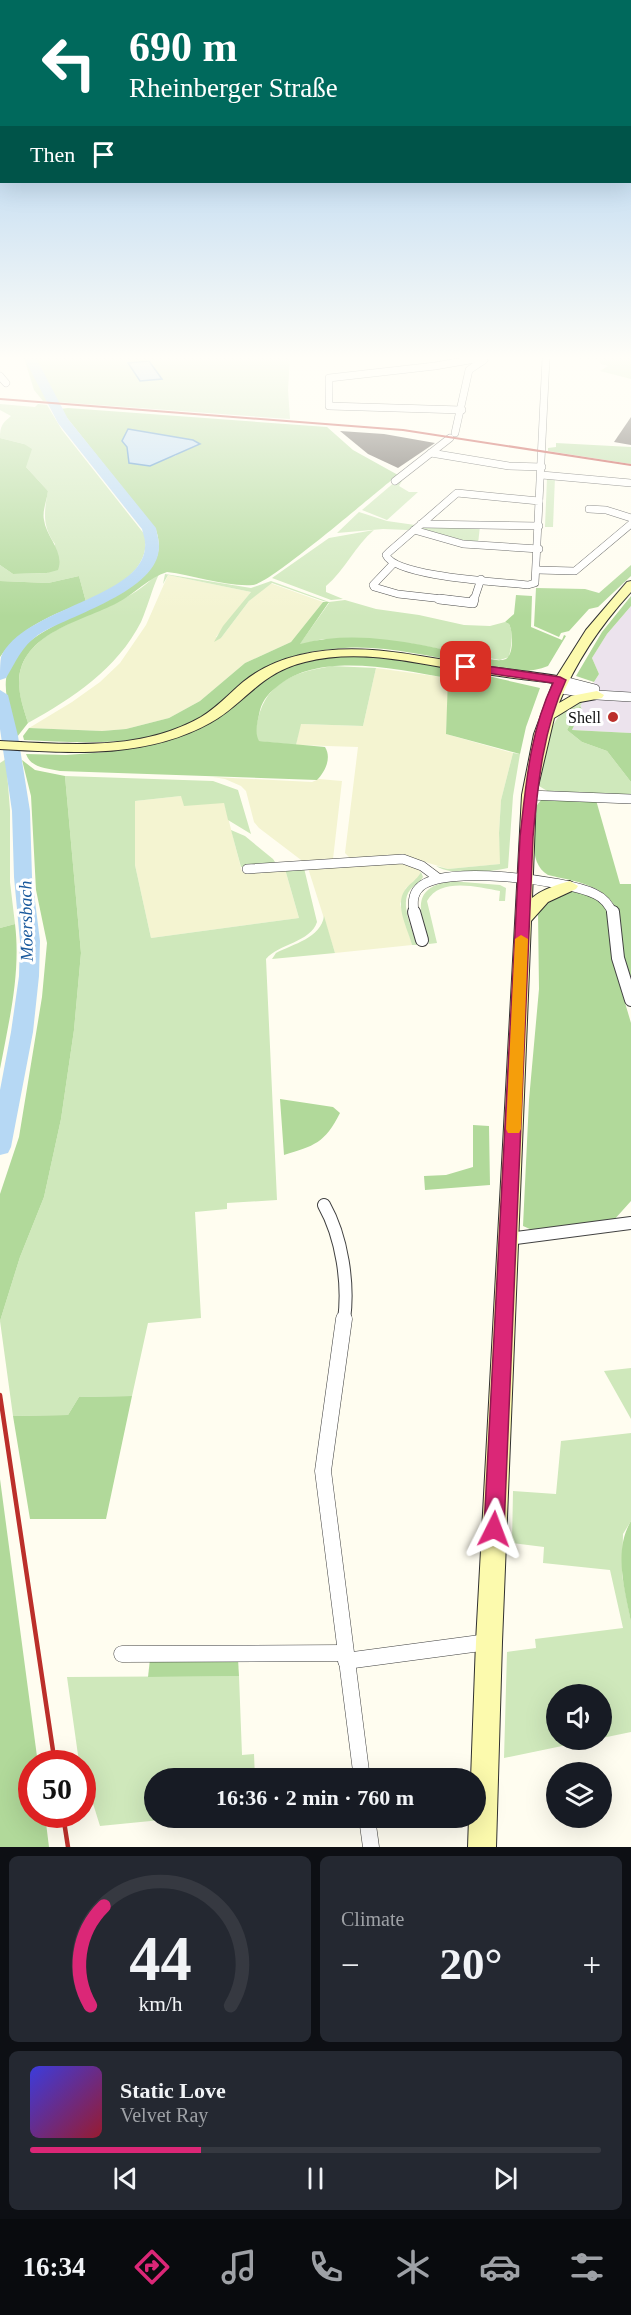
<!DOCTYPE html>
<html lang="en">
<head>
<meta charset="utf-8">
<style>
	:root { --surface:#171b24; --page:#242831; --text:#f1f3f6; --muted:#9ea1a6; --line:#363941; --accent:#db2777 }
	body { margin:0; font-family:"Times New Roman",serif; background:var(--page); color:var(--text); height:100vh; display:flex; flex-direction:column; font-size:22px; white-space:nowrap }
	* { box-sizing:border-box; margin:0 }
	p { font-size:20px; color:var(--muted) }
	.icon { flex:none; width:33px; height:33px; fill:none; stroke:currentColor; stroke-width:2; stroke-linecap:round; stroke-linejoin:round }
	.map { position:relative; height:1847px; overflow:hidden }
	.panel { display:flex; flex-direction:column; gap:9px; padding:9px; background:#0d0f14; flex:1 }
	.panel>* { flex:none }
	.hud { position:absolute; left:0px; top:0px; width:632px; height:183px; box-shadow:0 6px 24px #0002; background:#00695c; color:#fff; overflow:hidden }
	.controls { position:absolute; left:546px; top:1684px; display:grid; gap:12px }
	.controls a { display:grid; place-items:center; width:66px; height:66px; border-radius:50%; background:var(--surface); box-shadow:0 6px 24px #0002; font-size:30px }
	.speed { position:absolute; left:18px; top:1750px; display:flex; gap:12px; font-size:30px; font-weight:700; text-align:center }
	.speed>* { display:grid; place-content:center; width:78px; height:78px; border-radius:50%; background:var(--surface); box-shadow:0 6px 24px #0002; line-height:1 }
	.speed .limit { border:9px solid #d22; background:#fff; color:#111 }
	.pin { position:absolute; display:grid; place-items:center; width:51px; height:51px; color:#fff; margin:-26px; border-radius:12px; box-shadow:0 3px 9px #0006 }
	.me { position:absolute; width:66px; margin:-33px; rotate:3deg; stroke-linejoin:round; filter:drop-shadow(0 0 4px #0008) }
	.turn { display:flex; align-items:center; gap:21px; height:126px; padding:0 30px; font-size:27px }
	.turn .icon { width:78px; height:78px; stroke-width:2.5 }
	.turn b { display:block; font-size:42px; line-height:51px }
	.then { display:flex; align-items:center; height:57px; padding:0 30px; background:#0003; gap:12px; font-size:22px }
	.big { font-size:45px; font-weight:800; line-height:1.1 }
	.panel .tile { flex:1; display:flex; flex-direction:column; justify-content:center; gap:9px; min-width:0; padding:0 21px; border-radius:9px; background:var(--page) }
	.panel .dial { align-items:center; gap:0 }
	.dial svg { height:156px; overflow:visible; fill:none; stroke:var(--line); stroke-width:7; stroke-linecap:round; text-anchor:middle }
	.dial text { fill:var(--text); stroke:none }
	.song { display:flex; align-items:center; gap:18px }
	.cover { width:72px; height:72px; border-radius:9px; background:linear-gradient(135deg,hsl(240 70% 55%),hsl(350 70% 35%)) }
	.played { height:6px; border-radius:3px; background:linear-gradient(90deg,var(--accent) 30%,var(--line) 30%) }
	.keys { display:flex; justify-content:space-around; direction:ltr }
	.heat { display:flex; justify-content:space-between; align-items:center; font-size:33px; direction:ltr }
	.panel .tiles { flex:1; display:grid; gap:9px; grid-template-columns:1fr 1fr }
	.tile:last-child { grid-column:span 2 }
	.trip { position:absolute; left:144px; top:1768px; width:342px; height:60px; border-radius:30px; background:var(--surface); box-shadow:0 6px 24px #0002; font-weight:800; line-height:60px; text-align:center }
	.dock { display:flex; height:96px; justify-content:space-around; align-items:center; background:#090b0e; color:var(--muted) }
	.dock .icon { width:42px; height:42px }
	.dock .selected { color:var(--accent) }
	.dock b { font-size:27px; color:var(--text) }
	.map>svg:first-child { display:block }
	.industrial { fill:#ece3ed }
	.farmland { fill:#f4f4d1 }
	.green { fill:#cfe8bb }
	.forest { fill:#b1d99a; fill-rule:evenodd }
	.water { fill:#b6d8f4; stroke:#3f87c9; stroke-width:1.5 }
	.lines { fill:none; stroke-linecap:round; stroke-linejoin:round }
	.river { fill:#b6d8f4; fill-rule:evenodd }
	.building { fill:#57514b }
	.minor-far3-casing { stroke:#414141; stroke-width:8 }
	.minor-far2-casing { stroke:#414141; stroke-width:10 }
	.minor-far1-casing { stroke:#414141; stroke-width:14 }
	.minor-casing { stroke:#414141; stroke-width:17 }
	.secondary-casing { stroke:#303030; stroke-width:2 }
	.minor-far3 { stroke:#fff; stroke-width:7 }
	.minor-far2 { stroke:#fff; stroke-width:9 }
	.minor-far1 { stroke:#fff; stroke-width:12 }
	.minor { stroke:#fff; stroke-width:16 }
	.secondary { fill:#fcfaad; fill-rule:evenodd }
	.rail-far1 { stroke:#bb2f2a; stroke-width:2 }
	.rail { stroke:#bb2f2a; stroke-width:4.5 }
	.route { fill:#db2777; stroke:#8e194d; stroke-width:1.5 }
	.slow { fill:#f59e0b }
	.poi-dot { fill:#bb2f2a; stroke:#fff; stroke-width:2 }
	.labels { text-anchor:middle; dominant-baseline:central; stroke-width:6; stroke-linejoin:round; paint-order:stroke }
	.poi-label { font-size:16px; fill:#0e0e0e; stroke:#fff; text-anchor:end }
	.water-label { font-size:18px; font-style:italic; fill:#1b5a9d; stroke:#fff }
</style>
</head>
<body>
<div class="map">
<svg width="631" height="1847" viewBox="0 0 631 1847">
	<rect width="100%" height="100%" fill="#fffdf0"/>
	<!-- industrial -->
	<polygon class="industrial" points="631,606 631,733 572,730 582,709 580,706 599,674 592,658 607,634"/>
	<!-- farmland -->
	<g class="farmland">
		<polygon points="168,575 251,592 216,637 221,638 249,601 270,583 323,602 291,642 245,663 200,701 169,718 126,729 102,731 29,728 72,702 100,682 120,663 146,625"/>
		<polygon points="376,668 449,678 446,734 513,753 501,800 499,833 501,864 448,869 406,856 351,859 345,853 358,747 296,745 300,724 363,726"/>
		<polygon points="213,777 312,782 319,779 342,781 333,859 305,863 259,828 254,822 246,791 241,786 225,779"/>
		<polygon points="181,796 224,802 242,872 285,869 299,918 151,938 135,865 135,801"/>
		<polygon points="403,863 417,868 421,872 418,878 406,888 400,904 412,945 335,953 308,868"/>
	</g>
	<!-- green -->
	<g class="green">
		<polygon points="24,358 290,358 288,390 290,419 43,401 34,390"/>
		<polygon points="576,358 631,358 631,379 600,371 608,366 601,364 599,359"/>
		<path d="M 0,404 L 35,407 L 38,404 L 47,405 L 62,430 L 145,535 C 151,571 113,589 86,602 L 79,576 L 48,583 L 0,581 L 0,565 L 13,574 L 48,573 L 55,544 C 42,526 44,512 48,491 L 26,467 L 24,444 L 0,438 C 0,425 3,423 11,416 L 0,410 Z"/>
		<polygon points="555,477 553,527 545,527 547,478"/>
		<polygon points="396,481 402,481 399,486 409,492 418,492 387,520 362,510"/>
		<polygon points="359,512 387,521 415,525 408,530 383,529 337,533"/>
		<polygon points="429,526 480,526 478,544 421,529"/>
		<path d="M 374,530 C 355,546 345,570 326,586 L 326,592 L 343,599 L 331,600 L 272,578 L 329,538 Z"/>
		<path d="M 156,574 L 159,574 C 152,589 148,606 141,622 C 117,669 73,698 28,723 C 24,710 19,696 19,683 C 19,619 124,616 156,574 Z"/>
		<path d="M 165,574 L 251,588 L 271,581 L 329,602 L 345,600 L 376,609 L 419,615 L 464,625 L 490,626 L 505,622 L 509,624 C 514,633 511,647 509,657 L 500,660 L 408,643 L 323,639 L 299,645 L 329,603 L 272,583 L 249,601 L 221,638 L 214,642 L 223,626 L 251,592 L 168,575 L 163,584 Z"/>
		<path d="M 332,666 L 376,668 L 363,726 L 301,724 L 296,745 L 258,741 C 255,734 256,726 258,719 C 267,680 297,672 332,666 Z"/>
		<path d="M 583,701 L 567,730 L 582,742 L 607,751 L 631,782 L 631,796 L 549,792 L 539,786 C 544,757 547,707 583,701 Z"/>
		<path d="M 513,753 L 520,754 L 513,796 L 508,868 C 491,872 451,876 436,866 L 448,869 L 500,864 L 499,833 L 501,800 Z"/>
		<polygon points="6,759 10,810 10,882 15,924 0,928 0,763"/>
		<path d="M 65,776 L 213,781 L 238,790 L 251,834 L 228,820 L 224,803 L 184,806 L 181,796 L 135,801 L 135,865 L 151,938 L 299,918 L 285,869 L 304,868 L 317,922 C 311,942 278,944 266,959 L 277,1200 L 227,1203 L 227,1209 L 195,1212 L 201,1318 L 148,1323 L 132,1396 L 79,1397 L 68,1415 L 13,1416 L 0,1321 L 20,1257 L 44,1197 L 61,1119 L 74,1030 L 81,953 Z"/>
		<polygon points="231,830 245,836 273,859 275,862 274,865 241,867"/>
		<path d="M 421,872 L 423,877 C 420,883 414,885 410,890 C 399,904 413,930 417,945 L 412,945 C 408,929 394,905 405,890 C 410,883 417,880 421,872 Z"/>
		<path d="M 450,881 L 500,885 L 506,888 L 505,901 L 499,901 L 500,891 C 478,887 440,877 427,901 L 437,943 L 429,944 C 421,912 409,889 450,881 Z"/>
		<path d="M 324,916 L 335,953 L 272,959 L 276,953 C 293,944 321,938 324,916 Z"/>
		<polygon points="631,1368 631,1419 604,1371"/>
		<polygon points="631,1433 631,1521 623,1534 622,1575 631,1622 631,1732 602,1738 602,1695 556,1695 556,1740 591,1740 504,1758 507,1652 536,1648 535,1639 623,1628 610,1570 543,1563 544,1547 512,1543 513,1491 556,1494 561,1441"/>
		<polygon points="239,1676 242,1755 254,1754 255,1779 154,1779 154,1818 181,1818 100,1826 78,1755 67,1677"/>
	</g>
	<!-- forest -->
	<g class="forest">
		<path d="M 68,408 L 327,427 L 353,450 L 398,475 C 376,492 270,584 253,585 C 227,587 193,575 167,572 C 149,577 135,594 117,603 C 83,621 20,633 19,682 C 19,696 24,710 28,723 L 17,737 C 12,716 1,691 8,670 C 28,608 181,602 156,530 L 60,409 ZM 162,436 L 193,440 L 199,444 L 185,449 L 175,456 L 129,463 L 127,447 Z"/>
		<path d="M 0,438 L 24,444 L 32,449 L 26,467 L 48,491 C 47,500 42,511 44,520 C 46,537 65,552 58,570 L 47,573 L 13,574 L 0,565 Z"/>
		<polygon points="556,443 631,447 631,464 548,451 548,448 556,447"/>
		<polygon points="631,565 631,576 598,607 589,609 569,631 561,633 559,637 534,626 536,588 585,589 599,593"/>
		<path d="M 79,576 L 86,602 C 53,614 21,627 0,657 L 0,581 L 48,583 Z"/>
		<path d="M 516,595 L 532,596 L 531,627 L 562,640 L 564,635 L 566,636 L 548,666 C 523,677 493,667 467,663 C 423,655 377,643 332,649 C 302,652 271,660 247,679 C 230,692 217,709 198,719 C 143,748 84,743 24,740 L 23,736 L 29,728 L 102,731 L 126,729 L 169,718 L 200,701 L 245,663 L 291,642 L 323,602 L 329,602 L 300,644 C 363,627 428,647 490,659 C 494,660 501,661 506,659 C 514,654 513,631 509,624 L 505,622 L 514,614 Z"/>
		<polygon points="631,596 631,606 607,634 592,658 599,674 594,682 576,676 602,632"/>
		<path d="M 379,655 L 466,671 L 540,688 L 526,727 L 520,754 L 446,734 L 448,678 C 399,670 322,651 279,685 C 270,692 263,699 260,710 C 258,720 254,732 259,741 L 325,747 C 332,758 325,772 317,780 L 60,771 C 46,768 31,768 26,754 L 66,755 L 107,752 L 167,740 L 265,678 L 295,664 L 329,656 Z"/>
		<polygon points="580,706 582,709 572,730 631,733 631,782 607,751 582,742 567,730"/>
		<polygon points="22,760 35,770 65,776 81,953 74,1030 61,1119 44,1197 20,1257 0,1321 0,1194 19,1137 42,997 47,943 36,890 31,796"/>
		<path d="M 542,799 L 596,800 L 620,884 L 631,884 L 631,983 L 624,960 L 617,910 C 605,884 572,881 548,875 C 526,862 536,827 537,805 Z"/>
		<polygon points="564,891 585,893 602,902 608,912 612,959 631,1023 631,1201 613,1221 532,1230 523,1226 529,1100 539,989 538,911 539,905"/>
		<path d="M 15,924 C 21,973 9,1021 0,1069 L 0,928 Z"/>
		<path d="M 280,1099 L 333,1107 L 340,1113 C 325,1143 314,1146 284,1155 Z"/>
		<polygon points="473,1125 489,1126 490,1185 425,1190 424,1176 446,1175 473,1167"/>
		<polygon points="132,1396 106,1519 30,1519 13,1416 68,1415 79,1397"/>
		<polygon points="0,1479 38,1764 32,1764 32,1815 45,1815 49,1847 0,1847"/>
		<path d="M 631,1521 L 631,1622 C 625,1590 613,1551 631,1521 Z"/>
		<polygon points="150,1659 238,1659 239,1676 148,1677"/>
	</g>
	<!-- water -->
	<g class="water">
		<polygon points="149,361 162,379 140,381 128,363"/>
		<polygon points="128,429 193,440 200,444 150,466 129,463 127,447 122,441"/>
	</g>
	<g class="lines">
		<!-- river -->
		<g class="river">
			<path d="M 24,358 L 36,358 L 68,419 L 156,528 C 157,534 159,540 159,546 C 160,591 69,615 38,635 C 21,647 16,662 6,678 L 0,680 C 0,673 0,663 1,657 C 22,608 143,598 145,547 C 146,541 143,534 142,529 L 58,423 Z"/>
			<polygon points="0,690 8,695 18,736 30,811 32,877 40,941 39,976 33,1032 11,1147 8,1153 0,1155 0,1090 11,1032 19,976 20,941 14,877 12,811 0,729"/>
		</g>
	</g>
	<!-- building -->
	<g class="building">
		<polygon points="631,417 631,445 614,442"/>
		<polygon points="340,431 384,434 435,443 398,468 368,454"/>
	</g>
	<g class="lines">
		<defs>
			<g id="minor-far3">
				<polyline points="0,376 6,383"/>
				<polyline points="462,410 329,406 329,378 435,366 481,358"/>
				<polyline points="455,433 469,370 484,360"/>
				<polyline points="431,453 509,466 542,467"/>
				<polyline points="542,475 631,483"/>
				<polyline points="395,481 450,438"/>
				<path d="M 457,493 L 539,501 L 535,583 L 528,585 C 503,582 395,577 386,555 L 389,552 Z"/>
				<polyline points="539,501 546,358"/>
				<polyline points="589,509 606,510 631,518"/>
				<polyline points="421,524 539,526"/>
				<polyline points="414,530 463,544 539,549"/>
				<polyline points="393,564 373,585 374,587 398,594 452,600"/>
				<polyline points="537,570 575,571 631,524"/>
				<polyline points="474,600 481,579"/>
			</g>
			<g id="minor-far2">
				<polyline points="439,599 473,603 474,599"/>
				<polyline points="560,680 595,689"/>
				<polyline points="556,688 597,695 631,697"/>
				<polyline points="529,795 631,799"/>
				<polyline points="247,869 403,859 422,866 438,878"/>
				<path d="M 414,914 C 413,904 412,895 419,888 C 441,864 567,880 595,894 C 604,898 609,904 613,914"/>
			</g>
			<g id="minor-far1">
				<polyline points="414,912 422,940"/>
				<polyline points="613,912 618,958 631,1000"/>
				<path d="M 324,1205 C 342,1237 349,1284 344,1320"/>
				<polyline points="508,1239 631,1223"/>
			</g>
			<g id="minor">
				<polyline points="344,1319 323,1471 362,1779"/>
				<polyline points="122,1654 345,1653"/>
				<polyline points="346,1661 488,1642"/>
				<polyline points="367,1818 371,1847"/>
			</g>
			<path id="secondary" d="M 631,581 L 631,592 C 600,626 576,661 559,703 L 571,696 L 597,691 L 604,695 L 602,698 L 580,702 L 554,718 L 536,795 L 532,898 C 543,889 556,885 570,881 L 578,886 L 576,889 L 548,902 L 531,921 L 502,1642 L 496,1847 L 468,1847 L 469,1818 L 476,1818 L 476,1779 L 471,1779 L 476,1642 L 522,795 L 534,734 L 553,683 C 522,679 490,675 458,670 C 407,661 356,649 305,662 C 259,673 246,703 210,723 C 145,759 71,753 0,749 L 0,741 C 68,744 139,752 201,717 C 216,708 229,694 243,682 C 260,668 279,660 300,655 C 355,642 408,654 462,663 C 494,668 526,671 557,676 L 586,630 L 627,582 Z"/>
		</defs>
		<!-- minor-far3 casing -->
		<use href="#minor-far3" class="minor-far3-casing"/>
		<!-- minor-far2 casing -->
		<use href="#minor-far2" class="minor-far2-casing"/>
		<!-- minor-far1 casing -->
		<use href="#minor-far1" class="minor-far1-casing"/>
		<!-- minor casing -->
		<use href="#minor" class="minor-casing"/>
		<!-- secondary casing -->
		<use href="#secondary" class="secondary-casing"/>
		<!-- minor-far3 -->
		<use href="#minor-far3" class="minor-far3"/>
		<!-- minor-far2 -->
		<use href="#minor-far2" class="minor-far2"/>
		<!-- minor-far1 -->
		<use href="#minor-far1" class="minor-far1"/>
		<!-- minor -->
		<use href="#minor" class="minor"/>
		<!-- secondary -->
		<use href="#secondary" class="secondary"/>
		<!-- rail-far1 -->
		<polyline class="rail-far1" points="0,399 403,430 631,465"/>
		<!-- rail -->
		<g class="rail">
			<polyline points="0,1395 55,1764"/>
			<polyline points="63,1815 68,1847"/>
		</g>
	</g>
	<!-- sky -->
	<linearGradient id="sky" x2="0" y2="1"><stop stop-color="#94c2ed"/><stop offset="0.58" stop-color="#fffef8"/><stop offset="1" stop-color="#fffef8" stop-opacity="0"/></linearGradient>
	<rect width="631" height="617" fill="url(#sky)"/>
	<!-- route -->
	<path class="route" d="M 466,663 L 560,677 L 566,680 C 543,729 538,783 533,837 L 504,1529 L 501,1535 L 494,1538 L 487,1535 L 484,1529 L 520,837 C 526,784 530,731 553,683 L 462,669 L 460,667 Z"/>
	<!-- slow -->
	<polygon class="slow" points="521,935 528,939 521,1129 519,1133 508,1133 506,1129 515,939"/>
	<!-- markers -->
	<circle class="poi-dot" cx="613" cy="717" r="6"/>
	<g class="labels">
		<!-- poi labels -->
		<g class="poi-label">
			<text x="601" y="717">Shell</text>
		</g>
		<!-- water labels -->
		<g class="water-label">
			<text transform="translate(26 921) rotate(-91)">Moersbach</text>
		</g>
	</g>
</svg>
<div class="controls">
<a><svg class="icon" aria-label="sound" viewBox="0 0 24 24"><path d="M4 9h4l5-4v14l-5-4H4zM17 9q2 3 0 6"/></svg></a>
<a><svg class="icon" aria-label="layers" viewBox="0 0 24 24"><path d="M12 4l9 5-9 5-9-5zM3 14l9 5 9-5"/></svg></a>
</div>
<div class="speed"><div class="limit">50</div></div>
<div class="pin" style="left:466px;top:667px;background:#d93025"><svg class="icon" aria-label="arrive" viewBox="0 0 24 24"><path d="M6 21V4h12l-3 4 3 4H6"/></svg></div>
<svg class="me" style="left:494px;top:1529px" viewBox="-20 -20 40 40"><path d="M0-17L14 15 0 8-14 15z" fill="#db2777" stroke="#fff" stroke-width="4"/></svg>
<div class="trip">16:36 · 2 min · 760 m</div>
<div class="hud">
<div class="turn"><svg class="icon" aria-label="left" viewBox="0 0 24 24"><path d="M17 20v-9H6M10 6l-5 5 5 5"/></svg><div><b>690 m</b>Rheinberger Straße</div></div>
<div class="then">Then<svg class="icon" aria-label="arrive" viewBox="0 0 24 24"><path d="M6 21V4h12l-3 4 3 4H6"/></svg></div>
</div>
</div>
<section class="panel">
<div class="tiles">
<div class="tile dial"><svg viewBox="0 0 100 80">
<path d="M14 69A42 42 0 1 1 86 69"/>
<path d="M14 69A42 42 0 0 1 21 18" stroke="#db2777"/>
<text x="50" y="56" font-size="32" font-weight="700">44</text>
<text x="50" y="72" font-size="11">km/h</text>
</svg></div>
<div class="tile"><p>Climate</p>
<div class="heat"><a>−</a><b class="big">20°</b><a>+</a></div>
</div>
<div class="tile">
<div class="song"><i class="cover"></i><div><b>Static Love</b><p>Velvet Ray</p></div></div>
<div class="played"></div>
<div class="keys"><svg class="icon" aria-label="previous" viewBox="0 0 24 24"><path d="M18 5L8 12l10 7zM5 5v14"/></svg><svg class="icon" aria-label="pause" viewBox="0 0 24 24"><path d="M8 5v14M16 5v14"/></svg><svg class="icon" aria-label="next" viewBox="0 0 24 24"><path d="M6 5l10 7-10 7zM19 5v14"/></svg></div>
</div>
</div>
</section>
<nav class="dock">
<b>16:34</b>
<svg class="icon selected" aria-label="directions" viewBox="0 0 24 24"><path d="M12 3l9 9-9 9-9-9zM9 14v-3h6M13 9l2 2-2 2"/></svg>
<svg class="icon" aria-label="music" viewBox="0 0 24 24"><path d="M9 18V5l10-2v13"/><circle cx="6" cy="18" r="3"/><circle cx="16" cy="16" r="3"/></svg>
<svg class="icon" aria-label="phone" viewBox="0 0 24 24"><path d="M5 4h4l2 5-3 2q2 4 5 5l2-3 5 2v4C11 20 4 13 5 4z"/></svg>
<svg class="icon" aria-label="climate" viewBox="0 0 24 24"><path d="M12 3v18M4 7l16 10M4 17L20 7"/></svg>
<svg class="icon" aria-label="car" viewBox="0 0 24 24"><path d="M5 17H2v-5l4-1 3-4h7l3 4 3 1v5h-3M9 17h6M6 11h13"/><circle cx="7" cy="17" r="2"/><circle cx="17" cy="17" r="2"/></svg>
<svg class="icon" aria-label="filters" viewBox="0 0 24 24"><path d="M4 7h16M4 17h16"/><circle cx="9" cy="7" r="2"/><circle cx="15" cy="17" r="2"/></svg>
</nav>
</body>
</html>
